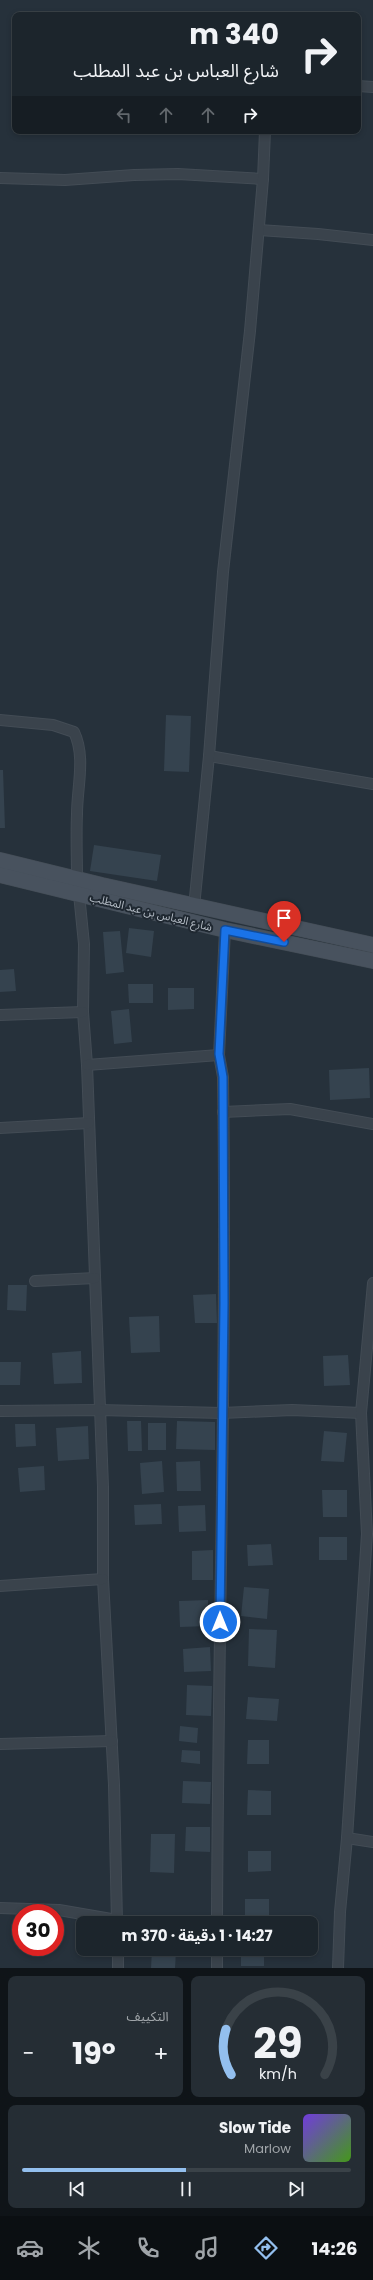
<!DOCTYPE html>
<html lang="ar">
<head>
<meta charset="utf-8">
<style>
	:root { --surface:#1c252c; --page:#252d34; --text:#f1f3f6; --muted:#a0a5a9; --line:#3a4248; --accent:#93bfee }
	body { margin:0; font-family:Poppins,"Noto Sans Arabic",sans-serif; background:var(--page); color:var(--text); direction:rtl; height:100vh; display:flex; flex-direction:column; font-size:15px; white-space:nowrap }
	* { box-sizing:border-box; margin:0 }
	p { font-size:13px; color:var(--muted) }
	.icon { flex:none; width:22px; height:22px; fill:none; stroke:currentColor; stroke-width:2; stroke-linecap:round; stroke-linejoin:round }
	.map { position:relative; height:1968px; overflow:hidden; direction:ltr }
	.details { display:flex; flex-direction:column; gap:8px; padding:8px; background:#0f1418; flex:1 }
	.details>* { flex:none }
	.top-card { position:absolute; left:12px; top:12px; width:349px; height:122px; border-radius:8px; box-shadow:0 2px 6px #0003,0 0 0 1px var(--line); direction:rtl; background:#1c252c; color:var(--text); overflow:hidden }
	.speed { position:absolute; left:12px; top:1904px; display:flex; gap:8px; font-size:20px; font-weight:700; text-align:center }
	.speed>* { display:grid; place-content:center; width:52px; height:52px; border-radius:50%; background:var(--surface); box-shadow:0 2px 6px #0003,0 0 0 1px var(--line); line-height:1 }
	.speed .limit { border:6px solid #d22; background:#fff; color:#111 }
	.pin { position:absolute; display:grid; place-items:center; width:34px; height:34px; color:#fff; margin:-41px -17px; border-radius:50% 50% 50% 0; rotate:-45deg; box-shadow:0 0 4px #0007 }
	.pin .icon { rotate:45deg }
	.me { position:absolute; width:44px; margin:-22px; rotate:0deg; stroke-linejoin:round; filter:drop-shadow(0 0 3px #0008) }
	.turn { display:flex; align-items:center; gap:14px; height:84px; padding:0 16px; font-size:18px }
	.turn .icon { width:52px; height:52px; stroke-width:2.5 }
	.turn b { display:block; font-size:28px; line-height:34px }
	.lanes { display:flex; align-items:center; height:38px; padding:0 16px; background:#0003; justify-content:center; gap:20px; direction:ltr }
	.lanes .off { opacity:.35 }
	.big { font-size:30px; font-weight:700; line-height:1.1 }
	.details .card { flex:1; display:flex; flex-direction:column; justify-content:center; gap:6px; min-width:0; padding:0 14px; border-radius:8px; background:var(--page) }
	.details .dial { align-items:center; gap:0 }
	.dial svg { height:104px; overflow:visible; fill:none; stroke:var(--line); stroke-width:7; stroke-linecap:round; text-anchor:middle }
	.dial text { fill:var(--text); stroke:none }
	.song { display:flex; align-items:center; gap:12px }
	.cover { width:48px; height:48px; border-radius:6px; background:linear-gradient(135deg,hsl(260 70% 55%),hsl(100 70% 35%)) }
	.played { height:4px; border-radius:2px; background:linear-gradient(90deg,var(--accent) 50%,var(--line) 50%) }
	.keys { display:flex; justify-content:space-around; direction:ltr }
	.heat { display:flex; justify-content:space-between; align-items:center; font-size:22px; direction:ltr }
	.details .tiles { flex:1; display:grid; gap:8px; grid-template-columns:1fr 1fr }
	.card:last-child { grid-column:span 2 }
	.trip { position:absolute; left:76px; top:1916px; width:242px; height:40px; border-radius:8px; background:var(--surface); box-shadow:0 2px 6px #0003,0 0 0 1px var(--line); font-weight:700; line-height:40px; text-align:center; direction:rtl }
	.dock { display:flex; height:64px; justify-content:space-around; align-items:center; background:#0b0f12; color:var(--muted) }
	.dock .icon { width:28px; height:28px }
	.dock .on { color:var(--accent) }
	.dock b { font-size:18px; color:var(--text) }
	.map>svg:first-child { display:block }
	.building { fill:#35434f }
	.lines { fill:none; stroke-linecap:round; stroke-linejoin:round }
	.street-casing { stroke:#434c55; stroke-width:12 }
	.secondary-casing { stroke:#434c55; stroke-width:16 }
	.street { stroke:#3a434c; stroke-width:10 }
	.secondary { stroke:#48525e; stroke-width:15 }
	.route-casing { stroke:#114b97; stroke-width:10 }
	.route { stroke:#1a73e8; stroke-width:7 }
	.labels { text-anchor:middle; dominant-baseline:central; stroke-width:4; stroke-linejoin:round; paint-order:stroke }
	.street-label { font-size:11px; fill:#b6bec7; stroke:#1f2831 }
</style>
</head>
<body>
<div class="map">
<svg width="373" height="1968" viewBox="0 0 373 1968">
	<rect width="100%" height="100%" fill="#26313b"/>
	<!-- building -->
	<g class="building">
		<polygon points="166,715 191,716 189,772 164,771"/>
		<polygon points="0,770 3,770 5,828 0,828"/>
		<polygon points="94,845 161,855 157,881 90,871"/>
		<polygon points="129,928 154,931 151,957 126,953"/>
		<polygon points="120,931 124,972 106,974 103,932"/>
		<polygon points="14,969 16,991 0,992 0,970"/>
		<polygon points="128,984 153,984 153,1003 129,1003"/>
		<polygon points="168,988 194,988 194,1009 168,1010"/>
		<polygon points="129,1009 132,1042 114,1044 111,1011"/>
		<polygon points="369,1068 370,1098 330,1100 329,1070"/>
		<polygon points="8,1285 27,1285 26,1311 7,1310"/>
		<polygon points="216,1294 217,1323 195,1323 193,1295"/>
		<polygon points="159,1316 160,1352 131,1353 129,1317"/>
		<polygon points="81,1351 82,1383 54,1384 52,1353"/>
		<polygon points="348,1355 350,1385 324,1386 323,1356"/>
		<polygon points="0,1362 21,1362 20,1385 0,1385"/>
		<polygon points="127,1421 141,1421 142,1451 128,1451"/>
		<polygon points="177,1421 215,1422 215,1450 176,1449"/>
		<rect x="148" y="1423" width="18" height="27"/>
		<polygon points="15,1424 35,1424 36,1446 16,1447"/>
		<polygon points="88,1426 89,1459 58,1461 56,1428"/>
		<polygon points="324,1431 347,1433 344,1462 321,1461"/>
		<polygon points="162,1461 164,1492 142,1494 140,1463"/>
		<polygon points="200,1461 201,1491 177,1491 176,1462"/>
		<polygon points="44,1466 45,1490 20,1492 18,1468"/>
		<polygon points="322,1490 347,1490 347,1517 323,1517"/>
		<polygon points="161,1504 162,1524 135,1525 134,1505"/>
		<polygon points="205,1505 206,1531 179,1532 178,1506"/>
		<rect x="319" y="1537" width="28" height="23"/>
		<polygon points="271,1544 273,1565 248,1566 247,1545"/>
		<polygon points="213,1550 213,1580 192,1580 192,1551"/>
		<polygon points="244,1587 269,1589 267,1619 241,1616"/>
		<polygon points="208,1600 208,1626 180,1627 179,1601"/>
		<polygon points="249,1629 277,1630 275,1668 248,1666"/>
		<polygon points="210,1647 211,1671 184,1672 183,1649"/>
		<polygon points="187,1685 212,1686 211,1716 186,1715"/>
		<polygon points="248,1697 279,1699 277,1721 246,1719"/>
		<polygon points="180,1726 198,1728 197,1743 179,1741"/>
		<polygon points="248,1740 269,1740 269,1764 247,1764"/>
		<polygon points="182,1750 200,1751 200,1764 181,1762"/>
		<polygon points="183,1781 211,1782 210,1804 182,1803"/>
		<polygon points="248,1790 271,1791 271,1815 247,1815"/>
		<polygon points="186,1827 210,1827 210,1852 185,1851"/>
		<polygon points="151,1834 175,1834 174,1873 150,1872"/>
		<polygon points="248,1851 271,1851 271,1871 248,1872"/>
		<rect x="245" y="1899" width="24" height="19"/>
		<polygon points="183,1917 211,1918 211,1923 183,1923"/>
		<rect x="241" y="1949" width="23" height="17"/>
		<polygon points="152,1950 176,1951 175,1968 151,1968"/>
	</g>
	<g class="lines">
		<defs>
			<g id="street">
				<polyline points="358,86 373,87"/>
				<polyline points="0,178 65,180 134,175 178,174 263,179"/>
				<polyline points="259,230 318,234 373,240"/>
				<path d="M 0,720 L 53,725 L 74,732 C 86,757 77,787 77,814 C 76,835 77,857 77,878"/>
				<polyline points="209,756 373,784"/>
				<polyline points="79,894 84,944 83,1012 87,1065 103,1487 103,1579 114,1785 117,1923"/>
				<polyline points="194,907 209,756 223,572 250,331 263,179 265,131"/>
				<polyline points="0,1015 83,1012"/>
				<polyline points="87,1065 219,1055"/>
				<polyline points="223,1112 290,1109 373,1124"/>
				<polyline points="0,1128 89,1123"/>
				<polyline points="35,1281 95,1278"/>
				<polyline points="0,1411 99,1410 222,1413 292,1410 361,1413"/>
				<polyline points="0,1586 103,1579"/>
				<polyline points="0,1744 112,1741"/>
				<polyline points="347,1838 373,1842"/>
				<polyline points="0,1908 59,1910 117,1920"/>
				<path d="M 217,1923 C 218,1641 227,1359 223,1077 L 219,1055 L 225,930"/>
				<polyline points="118,1949 118,1968"/>
				<polyline points="217,1968 217,1949"/>
				<polyline points="338,1968 340,1912 347,1838 367,1534 361,1413 373,1283"/>
			</g>
			<g id="secondary">
				<polyline points="0,860 102,885 373,945"/>
				<polyline points="0,875 225,930 373,961"/>
			</g>
		</defs>
		<!-- street casing -->
		<use href="#street" class="street-casing"/>
		<!-- secondary casing -->
		<use href="#secondary" class="secondary-casing"/>
		<!-- street -->
		<use href="#street" class="street"/>
		<!-- secondary -->
		<use href="#secondary" class="secondary"/>
	</g>
	<g class="lines">
		<defs>
			<polyline id="route" points="220,1622 224,1303 223,1077 219,1054 225,930 284,942"/>
		</defs>
		<!-- route casing -->
		<use href="#route" class="route-casing"/>
		<!-- route -->
		<use href="#route" class="route"/>
	</g>
	<g class="labels">
		<!-- street labels -->
		<g class="street-label">
			<text transform="translate(151 912) rotate(14)">شارع العباس بن عبد المطلب</text>
		</g>
	</g>
</svg>
<div class="speed"><div class="limit">30</div></div>
<div class="pin" style="left:284px;top:942px;background:#d93025"><svg class="icon" aria-label="arrive" viewBox="0 0 24 24"><path d="M6 21V4h12l-3 4 3 4H6"/></svg></div>
<svg class="me" style="left:220px;top:1622px" viewBox="-20 -20 40 40"><circle r="17" fill="#1a73e8" stroke="#fff" stroke-width="3"/><path d="M0-11L8 9 0 5-8 9z" fill="#fff"/></svg>
<div class="trip">14:27 · 1 دقيقة · 370 m</div>
<div class="top-card">
<div class="turn"><svg class="icon" aria-label="right" viewBox="0 0 24 24"><path d="M7 20v-9h11M14 6l5 5-5 5"/></svg><div><b>340 m</b>شارع العباس بن عبد المطلب</div></div>
<div class="lanes"><svg class="icon off" aria-label="left" viewBox="0 0 24 24"><path d="M17 20v-9H6M10 6l-5 5 5 5"/></svg><svg class="icon off" aria-label="ahead" viewBox="0 0 24 24"><path d="M12 20V5M6 11l6-6 6 6"/></svg><svg class="icon off" aria-label="ahead" viewBox="0 0 24 24"><path d="M12 20V5M6 11l6-6 6 6"/></svg><svg class="icon" aria-label="right" viewBox="0 0 24 24"><path d="M7 20v-9h11M14 6l5 5-5 5"/></svg></div>
</div>
</div>
<section class="details">
<div class="tiles">
<div class="card dial"><svg viewBox="0 0 100 80">
<path d="M14 69A42 42 0 1 1 86 69"/>
<path d="M14 69A42 42 0 0 1 10 34" stroke="#93bfee"/>
<text x="50" y="56" font-size="32" font-weight="700">29</text>
<text x="50" y="72" font-size="11">km/h</text>
</svg></div>
<div class="card"><p>التكييف</p>
<div class="heat"><a>−</a><b class="big">19°</b><a>+</a></div>
</div>
<div class="card">
<div class="song"><i class="cover"></i><div><b>Slow Tide</b><p>Marlow</p></div></div>
<div class="played"></div>
<div class="keys"><svg class="icon" aria-label="previous" viewBox="0 0 24 24"><path d="M18 5L8 12l10 7zM5 5v14"/></svg><svg class="icon" aria-label="pause" viewBox="0 0 24 24"><path d="M8 5v14M16 5v14"/></svg><svg class="icon" aria-label="next" viewBox="0 0 24 24"><path d="M6 5l10 7-10 7zM19 5v14"/></svg></div>
</div>
</div>
</section>
<nav class="dock">
<b>14:26</b>
<svg class="icon on" aria-label="directions" viewBox="0 0 24 24"><path d="M12 3l9 9-9 9-9-9zM9 14v-3h6M13 9l2 2-2 2"/></svg>
<svg class="icon" aria-label="music" viewBox="0 0 24 24"><path d="M9 18V5l10-2v13"/><circle cx="6" cy="18" r="3"/><circle cx="16" cy="16" r="3"/></svg>
<svg class="icon" aria-label="phone" viewBox="0 0 24 24"><path d="M5 4h4l2 5-3 2q2 4 5 5l2-3 5 2v4C11 20 4 13 5 4z"/></svg>
<svg class="icon" aria-label="climate" viewBox="0 0 24 24"><path d="M12 3v18M4 7l16 10M4 17L20 7"/></svg>
<svg class="icon" aria-label="car" viewBox="0 0 24 24"><path d="M5 17H2v-5l4-1 3-4h7l3 4 3 1v5h-3M9 17h6M6 11h13"/><circle cx="7" cy="17" r="2"/><circle cx="17" cy="17" r="2"/></svg>
</nav>
</body>
</html>
